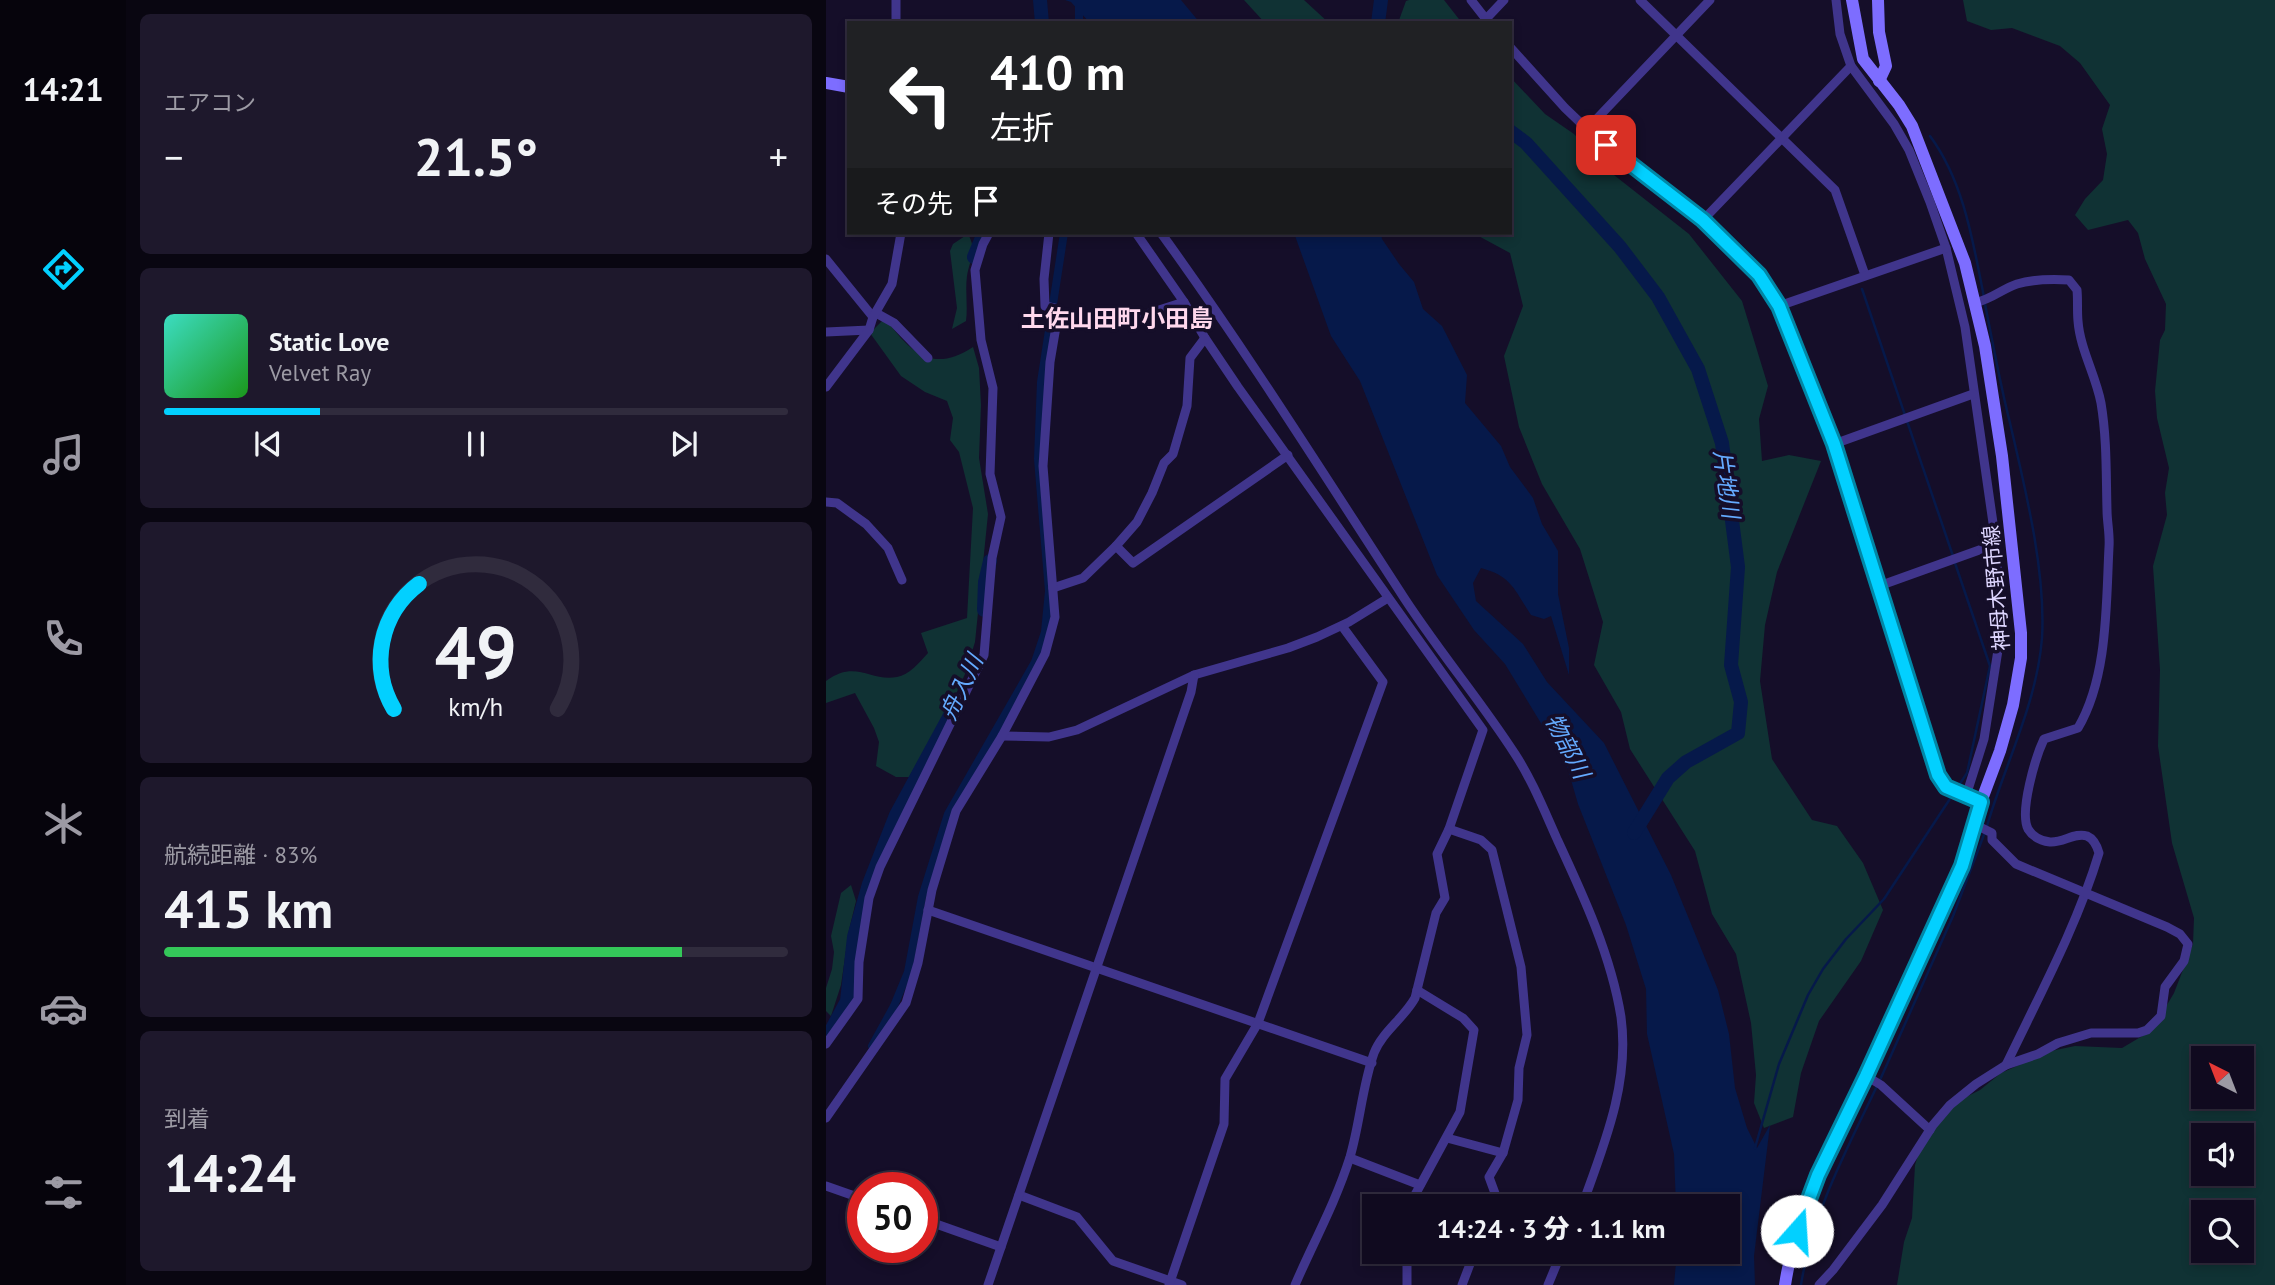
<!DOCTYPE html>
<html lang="ja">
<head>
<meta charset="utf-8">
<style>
	:root { --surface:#100a1f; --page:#1e182c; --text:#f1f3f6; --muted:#9c9aa4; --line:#302b3d; --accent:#02d0ff }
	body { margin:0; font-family:"PT Sans","Noto Sans JP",sans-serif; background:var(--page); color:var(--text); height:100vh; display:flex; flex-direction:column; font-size:26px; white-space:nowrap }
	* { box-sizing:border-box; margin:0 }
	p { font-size:23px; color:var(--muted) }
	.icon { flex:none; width:38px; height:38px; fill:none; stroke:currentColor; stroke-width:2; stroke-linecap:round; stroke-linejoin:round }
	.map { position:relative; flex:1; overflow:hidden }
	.panel { display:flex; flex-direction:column; gap:14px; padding:14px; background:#090611; width:700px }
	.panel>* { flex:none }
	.banner { position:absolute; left:21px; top:21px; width:665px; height:214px; border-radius:0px; box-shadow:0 4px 10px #0003,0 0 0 2px var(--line); background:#202124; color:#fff; overflow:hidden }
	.needle { width:46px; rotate:318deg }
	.tools { position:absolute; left:1365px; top:1046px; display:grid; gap:14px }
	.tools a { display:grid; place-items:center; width:63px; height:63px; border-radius:0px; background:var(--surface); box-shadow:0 4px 10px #0003,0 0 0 2px var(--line); font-size:35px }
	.speed { position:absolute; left:21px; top:1172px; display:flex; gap:14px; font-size:35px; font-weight:700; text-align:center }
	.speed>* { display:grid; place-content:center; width:91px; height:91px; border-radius:50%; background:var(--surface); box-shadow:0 4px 10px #0003,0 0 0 2px var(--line); line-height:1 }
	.speed .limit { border:10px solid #d22; background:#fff; color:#111 }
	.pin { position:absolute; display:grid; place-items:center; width:60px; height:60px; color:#fff; margin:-30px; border-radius:14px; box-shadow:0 4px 10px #0006 }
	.me { position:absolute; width:77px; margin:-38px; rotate:19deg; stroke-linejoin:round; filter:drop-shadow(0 0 5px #0008) }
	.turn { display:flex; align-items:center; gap:24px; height:147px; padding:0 28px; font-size:32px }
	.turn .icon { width:91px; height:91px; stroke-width:2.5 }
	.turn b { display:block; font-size:49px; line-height:60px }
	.then { display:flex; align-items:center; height:66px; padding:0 28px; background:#0003; gap:14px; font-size:26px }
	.big { font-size:52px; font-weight:800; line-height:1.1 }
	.panel .card { flex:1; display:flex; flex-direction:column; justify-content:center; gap:10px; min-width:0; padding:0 24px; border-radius:10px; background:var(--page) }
	.panel .dial { align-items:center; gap:0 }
	.dial svg { height:182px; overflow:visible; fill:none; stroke:var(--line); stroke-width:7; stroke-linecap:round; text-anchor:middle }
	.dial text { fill:var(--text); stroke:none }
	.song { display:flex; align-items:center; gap:21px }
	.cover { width:84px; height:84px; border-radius:10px; background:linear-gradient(135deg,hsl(170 70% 55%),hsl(120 70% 35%)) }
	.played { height:7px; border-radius:4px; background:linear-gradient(90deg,var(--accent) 25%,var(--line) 25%) }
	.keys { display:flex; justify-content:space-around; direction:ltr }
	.heat { display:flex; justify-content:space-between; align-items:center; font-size:38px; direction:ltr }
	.charge { height:10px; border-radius:5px; background:linear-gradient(90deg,#34c759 83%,var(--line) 0) }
	.trip { position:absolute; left:536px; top:1194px; width:378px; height:70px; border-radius:0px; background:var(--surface); box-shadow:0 4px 10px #0003,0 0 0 2px var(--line); font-weight:800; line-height:70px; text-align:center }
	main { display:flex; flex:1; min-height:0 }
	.menu { display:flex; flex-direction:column; width:126px; justify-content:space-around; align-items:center; background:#06040c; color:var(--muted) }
	.menu .icon { width:49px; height:49px }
	.menu .on { color:var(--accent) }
	.menu b { font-size:32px; color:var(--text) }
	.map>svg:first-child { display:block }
	.green { fill:#103234; fill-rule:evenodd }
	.water { fill:#06194a }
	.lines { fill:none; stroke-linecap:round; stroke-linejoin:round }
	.stream { stroke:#06194a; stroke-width:2.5 }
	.canal { stroke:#06194a; stroke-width:8 }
	.river { stroke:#06194a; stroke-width:14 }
	.street { stroke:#40358c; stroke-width:9 }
	.secondary { stroke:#7d6dff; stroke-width:12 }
	.route-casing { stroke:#0187a6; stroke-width:18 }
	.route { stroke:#02d0ff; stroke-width:12 }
	.labels { text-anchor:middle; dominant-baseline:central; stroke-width:7; stroke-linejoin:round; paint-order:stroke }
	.street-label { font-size:21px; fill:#ded6ff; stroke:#150e29 }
	.water-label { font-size:23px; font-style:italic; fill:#64aaff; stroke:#150e29 }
	.quarter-label { font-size:24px; font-weight:bold; fill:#ffd8ed; stroke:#150e29 }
</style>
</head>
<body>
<main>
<nav class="menu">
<b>14:21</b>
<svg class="icon on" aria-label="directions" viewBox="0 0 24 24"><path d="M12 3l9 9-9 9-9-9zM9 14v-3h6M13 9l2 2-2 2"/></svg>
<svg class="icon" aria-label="music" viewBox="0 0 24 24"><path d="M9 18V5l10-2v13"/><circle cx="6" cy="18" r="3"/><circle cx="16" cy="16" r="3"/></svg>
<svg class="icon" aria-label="phone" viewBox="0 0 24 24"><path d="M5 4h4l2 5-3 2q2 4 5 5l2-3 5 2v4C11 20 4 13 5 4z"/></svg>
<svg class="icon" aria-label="climate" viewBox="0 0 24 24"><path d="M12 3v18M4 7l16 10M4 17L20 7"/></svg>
<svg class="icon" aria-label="car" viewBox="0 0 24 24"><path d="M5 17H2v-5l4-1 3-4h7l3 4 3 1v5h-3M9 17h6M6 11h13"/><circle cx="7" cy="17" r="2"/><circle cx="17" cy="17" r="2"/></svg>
<svg class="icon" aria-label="filters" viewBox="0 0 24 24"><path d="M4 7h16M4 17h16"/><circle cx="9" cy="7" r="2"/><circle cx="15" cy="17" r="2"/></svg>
</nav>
<section class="panel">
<div class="card"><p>エアコン</p>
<div class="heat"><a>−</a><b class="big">21.5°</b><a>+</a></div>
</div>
<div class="card">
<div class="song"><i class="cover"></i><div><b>Static Love</b><p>Velvet Ray</p></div></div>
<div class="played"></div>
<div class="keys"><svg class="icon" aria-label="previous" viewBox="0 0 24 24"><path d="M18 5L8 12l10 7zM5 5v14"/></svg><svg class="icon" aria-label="pause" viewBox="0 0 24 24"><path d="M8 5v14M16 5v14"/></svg><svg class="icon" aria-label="next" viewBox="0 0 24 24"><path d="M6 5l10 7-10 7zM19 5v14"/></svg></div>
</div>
<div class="card dial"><svg viewBox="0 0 100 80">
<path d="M14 69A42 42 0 1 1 86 69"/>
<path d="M14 69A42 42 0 0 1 25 14" stroke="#02d0ff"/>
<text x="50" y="56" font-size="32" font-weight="700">49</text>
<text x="50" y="72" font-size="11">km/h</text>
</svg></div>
<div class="card"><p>航続距離 · 83%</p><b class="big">415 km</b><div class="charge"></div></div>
<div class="card"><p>到着</p><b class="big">14:24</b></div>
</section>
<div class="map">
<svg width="1449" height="1285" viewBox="0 0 1449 1285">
	<rect width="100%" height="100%" fill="#150e29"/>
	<!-- green -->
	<g class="green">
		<polygon points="418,0 478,0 503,23 439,23"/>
		<polygon points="583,0 618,0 636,23 572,23 580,1"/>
		<path d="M 1137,0 L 1449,0 L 1449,1285 L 1071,1285 L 1078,1242 L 1086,1218 L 1089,1165 L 1097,1140 L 1130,1102 L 1154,1090 L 1175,1073 L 1225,1051 L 1249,1046 L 1296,1048 L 1318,1035 L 1335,1015 L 1348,993 L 1367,944 L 1368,918 L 1346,843 L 1332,746 L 1334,670 L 1327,566 L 1341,515 L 1339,493 L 1343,468 L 1331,418 L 1329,391 L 1334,340 L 1339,330 L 1340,304 L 1319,259 L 1312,233 L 1302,220 L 1262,230 L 1249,215 L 1259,199 L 1277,180 L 1281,154 L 1276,129 L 1284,105 L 1254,63 L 1234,46 L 1186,28 L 1165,30 L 1141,21 ZM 1377,1059 L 1416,1059 L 1416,1097 L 1377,1097 ZM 1377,1136 L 1416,1136 L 1416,1174 L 1377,1174 ZM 1377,1213 L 1416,1213 L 1416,1251 L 1377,1251 Z"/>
		<polygon points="684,77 719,114 748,134 788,175 863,234 916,301 942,386 933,419 936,461 963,455 995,461 951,572 939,625 934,681 946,759 986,820 1011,826 1037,863 1057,910 1035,961 993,1021 975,1073 967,1117 938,1128 928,1103 930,1075 925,1023 910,954 886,914 869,851 804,749 795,712 768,665 777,622 754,549 716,484 693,427 678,356 697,306 684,253 647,233 684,233"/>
		<path d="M 142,234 C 152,253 144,257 141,276 C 139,291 142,306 140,321 L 126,329 L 131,308 L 124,251 L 127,244 Z"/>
		<path d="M 59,318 C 84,352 106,374 147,347 L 153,368 L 155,405 L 153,458 L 162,514 L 149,642 L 139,674 L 125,705 L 83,777 L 70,777 L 50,766 L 53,742 L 48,728 L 29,693 L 0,703 L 0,681 C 30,659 44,682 71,677 C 83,675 94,662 102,653 L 95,633 L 141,618 L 147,508 L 133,452 L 124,440 L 127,418 L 121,401 L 99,392 L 75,376 L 44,333 Z"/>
		<polygon points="25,885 30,901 23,930 15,985 5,1016 0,1011 0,988 6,969 8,952 5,936 15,893"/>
	</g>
	<!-- water -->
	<g class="water">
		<polygon points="239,0 355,0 374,23 264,23 245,2"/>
		<path d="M 468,233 L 555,233 L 556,239 L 573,264 L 588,282 L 597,309 L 616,326 L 641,375 L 639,403 L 675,446 L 684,467 L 707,498 L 716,524 L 732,551 L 732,594 L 743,648 L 743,675 L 725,616 L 718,619 L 705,615 C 689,591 686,576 655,568 L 647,583 L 650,601 L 697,644 L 721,682 L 778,743 L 845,875 L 892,990 L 903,1034 L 909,1088 L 921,1128 L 931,1148 L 944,1125 L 928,1256 L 929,1285 L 848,1285 L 851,1251 L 901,1251 L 901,1206 L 850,1206 L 848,1154 L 821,1034 L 820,989 L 800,925 L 752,804 L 741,766 L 679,664 L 648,630 L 611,575 L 534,381 L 505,336 Z"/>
	</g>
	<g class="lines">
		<!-- stream -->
		<g class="stream">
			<path d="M 1104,136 C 1138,182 1147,242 1158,297"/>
			<polyline points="1036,289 1127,556"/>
			<path d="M 1159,304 C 1167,344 1174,384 1184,423 C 1199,488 1220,571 1216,638 C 1211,703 1179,764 1161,826"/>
			<polyline points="1054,1080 1127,916 1159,832"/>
			<polyline points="929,1148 953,1064 982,995 997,969 1020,939 1058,899 1141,773 1164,666 1129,563"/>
			<path d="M 975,1285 C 986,1214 1020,1151 1051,1086"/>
		</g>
		<!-- canal -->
		<g class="canal">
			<polyline points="253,0 253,23"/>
			<polyline points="46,1046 68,1006 82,972 96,897 122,814 209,662 219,632 223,591 212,459 215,382 238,233"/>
		</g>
		<!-- river -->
		<g class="river">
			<polyline points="214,0 216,23"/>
			<polyline points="552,23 555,0"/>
			<polyline points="684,131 700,143 794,247 832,297 872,369 896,443 912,567 905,665 915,702 912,733 860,762 842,778 808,833"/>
			<polyline points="148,257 158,233"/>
			<polyline points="158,610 159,582 164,561"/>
			<polyline points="1,1038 21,1001 28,937 43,884 70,815 128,708"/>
		</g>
		<!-- street -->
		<g class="street">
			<polyline points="645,0 663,23"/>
			<polyline points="814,0 1009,190 1039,275"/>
			<polyline points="1010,0 1014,34 1025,66 1068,124 1083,150 1104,202 1120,248 1139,327 1170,544 1175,631 1158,739 1140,796"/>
			<polyline points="660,19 678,0"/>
			<polyline points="70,23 70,0"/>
			<polyline points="684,47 739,108 761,129 877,220 909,251 933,275 953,306 1008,444 1112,775 1120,787 1155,802"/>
			<polyline points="761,129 884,0"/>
			<polyline points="877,220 1025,66"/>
			<path d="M 310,233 L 358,302 L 379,338 L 412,387 L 657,730 L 623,829 L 611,854 L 619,898 L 610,913 L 589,998 C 578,1018 556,1032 548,1053 C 536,1087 534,1123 524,1157 C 509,1204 488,1241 469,1285"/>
			<path d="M 335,233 C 419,349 495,470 573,590 C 609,647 653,698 689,754 C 706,780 718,810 731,839 C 757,895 785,955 795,1017 C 804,1083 778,1145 756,1206"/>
			<polyline points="0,259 47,317"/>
			<path d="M 1149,303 C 1168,298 1176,289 1191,284 C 1208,279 1226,279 1243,280 L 1251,290 C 1252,300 1251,311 1252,321 C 1254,349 1270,376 1275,403 C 1281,439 1280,474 1281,510 C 1281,522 1284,534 1283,547 C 1280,605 1282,677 1252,728 L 1218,739 C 1210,756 1193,811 1202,829 C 1207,837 1215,841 1224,842 C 1237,843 1249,832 1261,836 C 1268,839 1271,846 1273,853 C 1251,926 1213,996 1180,1065"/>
			<polyline points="953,306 1120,248"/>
			<polyline points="50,313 68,323 102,358"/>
			<polyline points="305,319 358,302"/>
			<polyline points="0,332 43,330"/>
			<polyline points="0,387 43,330 47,317 66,284 75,233"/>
			<polyline points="1008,444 1147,394"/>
			<polyline points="0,502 11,503 40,524 62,548 76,580"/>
			<polyline points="290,546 307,563 462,455"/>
			<polyline points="1053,586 1170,544"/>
			<polyline points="227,588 257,578 290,546 311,522 326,493 338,463 347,454 361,406 364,358 379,338"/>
			<polyline points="176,736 223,737 251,730 368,675 462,648 491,637 523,622 562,598"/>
			<polyline points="623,829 655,840 666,850 695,967 701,1035 693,1068 692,1100 677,1153 663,1177 670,1196 666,1206"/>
			<polyline points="102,910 546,1063"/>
			<polyline points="0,1044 32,999 33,962 43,898 54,867 158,655 166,558 175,517 164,474 167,388 155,340 149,270 157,244 163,233"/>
			<polyline points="1040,1076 1055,1085 1104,1130"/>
			<polyline points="0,1118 80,1003 92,963 106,890 130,811 176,736 219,654 229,617 217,466 224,362 233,309 219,306 218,279 223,233"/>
			<polyline points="621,1138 677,1153"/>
			<polyline points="524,1158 594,1185"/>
			<polyline points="0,1186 37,1199"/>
			<polyline points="193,1195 251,1217 287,1261 356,1285"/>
			<polyline points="583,1206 634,1112 648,1030 637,1018 591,990"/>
			<polyline points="96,1219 175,1247"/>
			<polyline points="581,1251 581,1285"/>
			<polyline points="162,1285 365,692 368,675"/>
			<polyline points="343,1285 398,1124 399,1079 432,1023 557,682 516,626"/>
			<polyline points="636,1285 649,1251"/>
			<polyline points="722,1285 736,1251"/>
			<polyline points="993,1285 1007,1270 1056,1205 1107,1125 1124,1105 1150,1084 1180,1065 1212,1054 1232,1043 1265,1033 1312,1033 1321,1030 1335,1016 1339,987 1358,961 1362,944 1354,934 1341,927 1190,864 1166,840 1166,833 1148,824"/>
		</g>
		<!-- secondary -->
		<g class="secondary">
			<polyline points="1052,0 1053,32 1060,66 1053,81"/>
			<polyline points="0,83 23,87"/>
			<path d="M 959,1285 C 967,1233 985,1187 1010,1141 L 1136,866 L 1155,802 L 1174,751 L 1187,705 L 1195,658 L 1195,633 L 1176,456 L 1159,346 L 1139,263 L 1086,126 L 1073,105 L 1037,59 L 1026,0"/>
		</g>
	</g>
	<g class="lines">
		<defs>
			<polyline id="route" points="780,145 877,220 933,275 953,306 1008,444 1112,775 1120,787 1155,802 1136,866 1040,1076 992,1175 971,1231"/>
		</defs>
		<!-- route casing -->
		<use href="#route" class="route-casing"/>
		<!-- route -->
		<use href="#route" class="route"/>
	</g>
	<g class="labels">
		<!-- street labels -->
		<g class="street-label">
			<text transform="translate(1170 588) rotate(-95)">神母木野市線</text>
		</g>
		<!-- water labels -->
		<g class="water-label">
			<text transform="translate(901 484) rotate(82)">片地川</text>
			<text transform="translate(135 687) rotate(-65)">舟入川</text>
			<text transform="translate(742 746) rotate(63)">物部川</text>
		</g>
		<!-- quarter labels -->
		<g class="quarter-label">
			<text x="291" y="318">土佐山田町小田島</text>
		</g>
	</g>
</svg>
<div class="tools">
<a><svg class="needle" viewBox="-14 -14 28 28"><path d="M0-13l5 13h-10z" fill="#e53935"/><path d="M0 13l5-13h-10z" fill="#9c9aa4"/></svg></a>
<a><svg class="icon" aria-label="sound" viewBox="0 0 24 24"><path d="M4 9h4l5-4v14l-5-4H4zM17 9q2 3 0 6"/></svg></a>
<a><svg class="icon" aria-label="search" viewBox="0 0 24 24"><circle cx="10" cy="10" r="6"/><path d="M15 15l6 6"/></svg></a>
</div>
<div class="speed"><div class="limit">50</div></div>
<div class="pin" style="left:780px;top:145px;background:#d93025"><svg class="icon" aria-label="arrive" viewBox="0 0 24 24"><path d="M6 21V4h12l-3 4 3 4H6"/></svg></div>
<svg class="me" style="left:971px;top:1231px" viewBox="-20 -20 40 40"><circle r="19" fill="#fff"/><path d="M0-13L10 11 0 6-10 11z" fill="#02d0ff"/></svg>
<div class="trip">14:24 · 3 分 · 1.1 km</div>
<div class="banner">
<div class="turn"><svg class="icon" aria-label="left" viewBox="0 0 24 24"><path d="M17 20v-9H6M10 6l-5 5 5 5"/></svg><div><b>410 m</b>左折</div></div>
<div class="then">その先<svg class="icon" aria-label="arrive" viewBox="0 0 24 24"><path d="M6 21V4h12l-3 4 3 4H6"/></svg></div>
</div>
</div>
</main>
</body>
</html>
